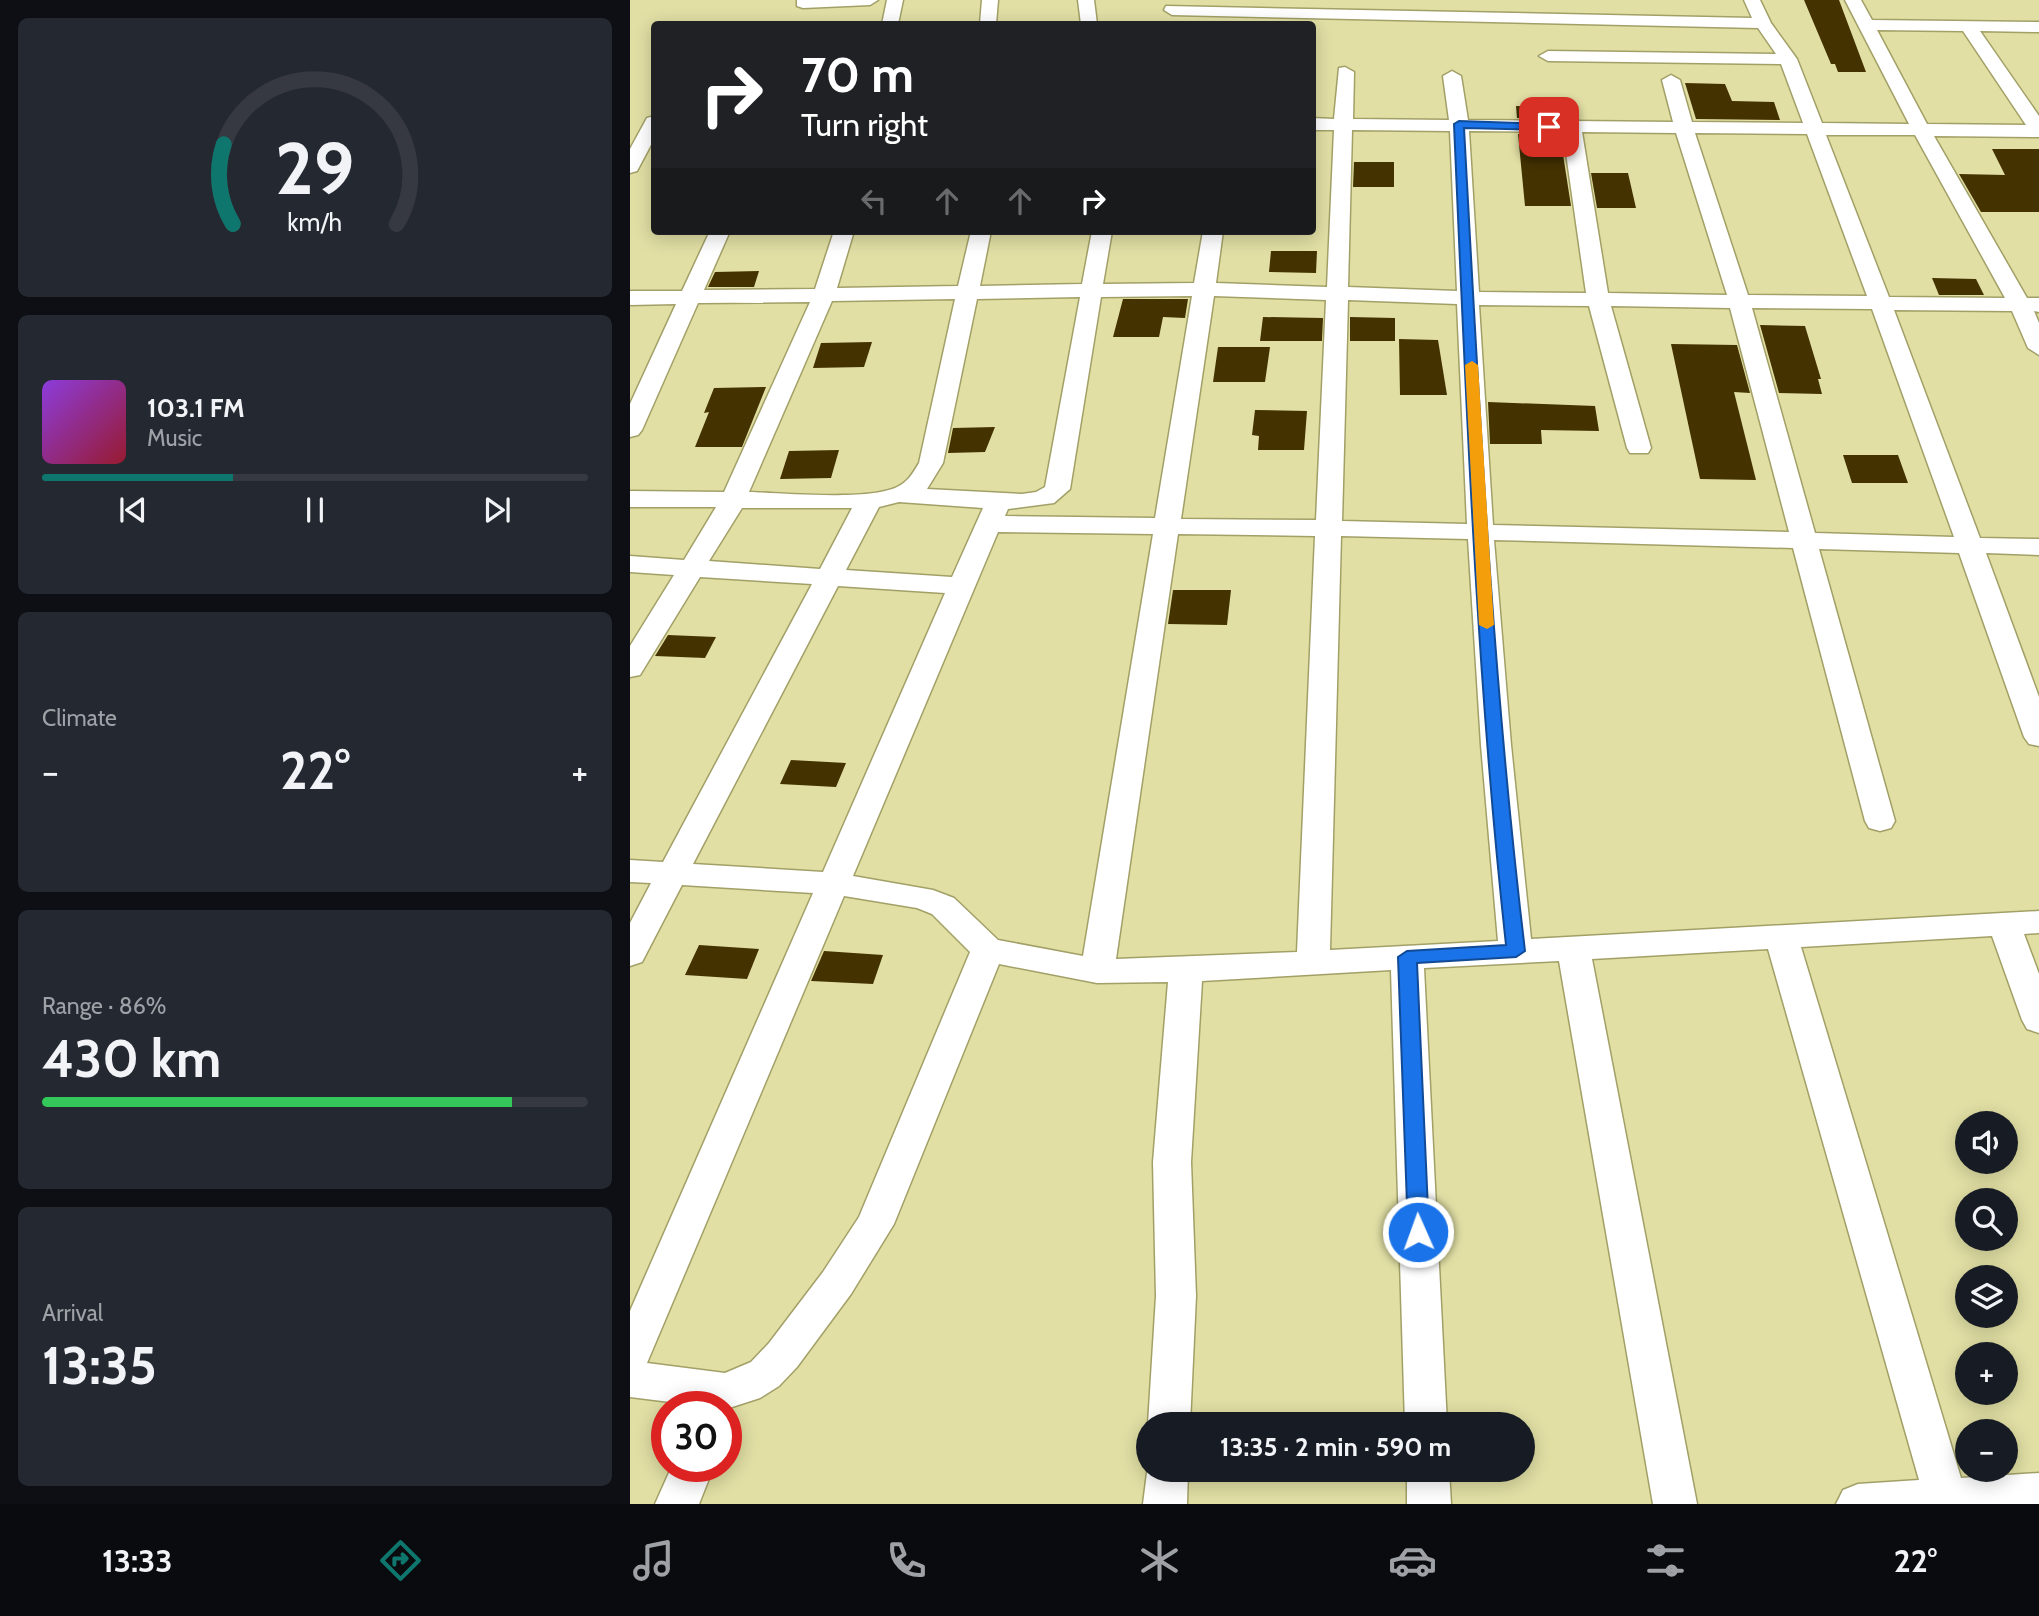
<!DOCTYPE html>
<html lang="en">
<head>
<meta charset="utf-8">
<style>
	:root { --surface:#171b24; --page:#242831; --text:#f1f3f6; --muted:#9ea1a6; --line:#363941; --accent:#0f766e }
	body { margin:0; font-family:Cabin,sans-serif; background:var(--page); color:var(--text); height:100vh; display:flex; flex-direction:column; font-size:26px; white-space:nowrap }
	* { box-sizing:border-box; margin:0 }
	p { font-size:23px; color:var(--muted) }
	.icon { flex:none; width:38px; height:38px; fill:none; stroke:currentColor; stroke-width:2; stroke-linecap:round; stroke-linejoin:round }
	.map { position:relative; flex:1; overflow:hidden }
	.details { display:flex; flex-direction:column; gap:18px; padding:18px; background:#0d0f14; width:630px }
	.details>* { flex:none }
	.banner { position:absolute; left:21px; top:21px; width:665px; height:214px; border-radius:7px; box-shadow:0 4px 18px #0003; background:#202124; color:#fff; overflow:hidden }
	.buttons { position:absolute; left:1325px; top:1111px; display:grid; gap:14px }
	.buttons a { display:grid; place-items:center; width:63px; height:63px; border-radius:50%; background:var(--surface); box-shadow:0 4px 18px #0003; font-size:35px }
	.speed { position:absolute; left:21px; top:1391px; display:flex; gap:14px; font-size:35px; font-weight:700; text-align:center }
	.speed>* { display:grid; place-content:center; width:91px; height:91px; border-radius:50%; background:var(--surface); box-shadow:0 4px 18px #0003; line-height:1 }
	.speed .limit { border:10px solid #d22; background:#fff; color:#111 }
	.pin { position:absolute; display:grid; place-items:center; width:60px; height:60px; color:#fff; margin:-30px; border-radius:14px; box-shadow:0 4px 10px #0006 }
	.me { position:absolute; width:77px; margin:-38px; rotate:358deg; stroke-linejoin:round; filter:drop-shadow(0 0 5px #0008) }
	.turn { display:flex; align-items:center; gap:24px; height:147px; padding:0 35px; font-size:32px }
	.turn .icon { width:91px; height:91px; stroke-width:2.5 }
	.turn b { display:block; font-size:49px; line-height:60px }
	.lanes { display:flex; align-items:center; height:66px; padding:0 35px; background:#0003; justify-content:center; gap:35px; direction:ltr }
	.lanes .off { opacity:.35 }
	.big { font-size:52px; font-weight:700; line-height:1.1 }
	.details .card { flex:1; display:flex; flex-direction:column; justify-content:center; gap:10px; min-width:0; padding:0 24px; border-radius:10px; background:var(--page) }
	.details .dial { align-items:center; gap:0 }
	.dial svg { height:182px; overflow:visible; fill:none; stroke:var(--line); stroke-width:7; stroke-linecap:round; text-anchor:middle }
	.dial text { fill:var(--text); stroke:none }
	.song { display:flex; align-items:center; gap:21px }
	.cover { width:84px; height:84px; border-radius:10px; background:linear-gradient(135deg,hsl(270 70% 55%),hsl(350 70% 35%)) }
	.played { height:7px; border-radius:4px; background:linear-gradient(90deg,var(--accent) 35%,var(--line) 35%) }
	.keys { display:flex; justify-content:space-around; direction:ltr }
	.heat { display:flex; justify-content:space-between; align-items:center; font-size:38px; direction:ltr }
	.charge { height:10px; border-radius:5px; background:linear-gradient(90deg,#34c759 86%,var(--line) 0) }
	.trip { position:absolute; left:506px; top:1412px; width:399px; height:70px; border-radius:35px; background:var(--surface); box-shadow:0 4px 18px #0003; font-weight:700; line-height:70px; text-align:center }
	.tab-bar { display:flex; height:112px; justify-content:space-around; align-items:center; background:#090b0e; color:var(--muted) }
	.tab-bar .icon { width:49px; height:49px }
	.tab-bar .selected { color:var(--accent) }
	.tab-bar b { font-size:32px; color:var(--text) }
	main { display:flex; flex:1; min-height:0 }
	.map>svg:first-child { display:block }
	.building { fill:#443200 }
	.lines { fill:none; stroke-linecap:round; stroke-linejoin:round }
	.minor-casing { stroke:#a2a067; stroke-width:3 }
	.minor { fill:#fff; fill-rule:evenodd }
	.route { fill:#1a73e8; stroke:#114b97; stroke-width:2 }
	.slow { fill:#f59e0b }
</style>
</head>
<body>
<main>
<section class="details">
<div class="card dial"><svg viewBox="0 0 100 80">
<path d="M14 69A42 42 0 1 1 86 69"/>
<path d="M14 69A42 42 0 0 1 10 34" stroke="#0f766e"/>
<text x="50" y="56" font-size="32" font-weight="700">29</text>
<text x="50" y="72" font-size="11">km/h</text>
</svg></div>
<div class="card">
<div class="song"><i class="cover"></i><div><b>103.1 FM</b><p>Music</p></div></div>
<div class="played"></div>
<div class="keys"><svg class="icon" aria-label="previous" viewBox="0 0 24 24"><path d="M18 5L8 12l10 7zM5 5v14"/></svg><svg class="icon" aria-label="pause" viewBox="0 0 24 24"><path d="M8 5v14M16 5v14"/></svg><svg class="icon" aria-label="next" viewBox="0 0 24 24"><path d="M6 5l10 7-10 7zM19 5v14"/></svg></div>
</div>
<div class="card"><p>Climate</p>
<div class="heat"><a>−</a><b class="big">22°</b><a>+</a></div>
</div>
<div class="card"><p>Range · 86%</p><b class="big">430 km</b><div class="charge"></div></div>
<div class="card"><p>Arrival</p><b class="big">13:35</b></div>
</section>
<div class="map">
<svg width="1409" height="1504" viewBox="0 0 1409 1504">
	<rect width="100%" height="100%" fill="#e1dfa4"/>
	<!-- building -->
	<g class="building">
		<polygon points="1174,0 1209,0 1236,72 1208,72 1205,64 1201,64"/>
		<polygon points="1055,83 1095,84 1102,101 1144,102 1150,120 1066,119"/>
		<polygon points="886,106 924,107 927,118 887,118"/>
		<polygon points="888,134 930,135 941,206 895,206"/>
		<polygon points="1362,149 1409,149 1409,212 1351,212 1329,174 1375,175"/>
		<polygon points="724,162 764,162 764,187 723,187"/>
		<polygon points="961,173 998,173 1006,208 967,208"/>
		<polygon points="641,251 687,251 686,273 639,272"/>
		<polygon points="129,271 124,287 78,287 85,272"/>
		<polygon points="1302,278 1346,279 1354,295 1309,295"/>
		<polygon points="493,299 558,299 555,318 533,317 529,337 483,337"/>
		<polygon points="633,317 693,318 692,341 630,341"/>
		<polygon points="720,317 765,318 765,341 720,341"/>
		<polygon points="1130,325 1175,326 1191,379 1188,379 1192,394 1149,393"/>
		<polygon points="769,339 808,340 817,395 770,395"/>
		<polygon points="242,342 234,367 183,368 191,343"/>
		<polygon points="1041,344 1107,345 1120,393 1104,392 1126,480 1070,479"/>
		<polygon points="588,347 640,347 635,382 583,382"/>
		<polygon points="136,387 112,447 65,447 79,412 74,413 84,388"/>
		<polygon points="858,402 965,406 969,431 911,430 912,444 860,444"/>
		<polygon points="625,410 677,411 674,450 628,450 629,436 622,435"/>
		<polygon points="365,427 355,452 318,453 323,428"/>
		<polygon points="209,450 201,478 150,479 159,451"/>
		<polygon points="1213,455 1268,455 1278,483 1222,483"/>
		<polygon points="543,590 601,590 597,625 538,624"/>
		<polygon points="38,635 86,637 75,658 25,656"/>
		<polygon points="161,760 216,763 206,787 150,784"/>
		<polygon points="69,945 129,949 117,979 55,975"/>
		<polygon points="194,951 253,955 243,984 181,981"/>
	</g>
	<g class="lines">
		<defs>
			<g id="minor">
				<polygon points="167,0 248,0 240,5 173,8 167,6"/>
				<polygon points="257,0 273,0 268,24 252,24"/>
				<polygon points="352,0 368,0 366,24 350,24"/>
				<polygon points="448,0 464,0 467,24 451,24"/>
				<path d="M 1114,0 L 1130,0 L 1141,23 L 1167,59 L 1192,123 L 1279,124 L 1215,0 L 1231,0 L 1242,20 L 1409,22 L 1409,32 L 1350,31 L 1409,116 L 1409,137 L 1304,136 L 1397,298 L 1409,298 L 1409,312 L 1404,311 L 1409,323 L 1409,355 L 1398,348 L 1382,311 L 1264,310 L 1350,538 L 1409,539 L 1409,555 L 1356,553 L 1409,697 L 1409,746 L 1399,744 L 1394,737 L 1329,553 L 1189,549 L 1265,821 L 1261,828 L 1250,831 L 1239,828 L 1235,821 L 1163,548 L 864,540 L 881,745 L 901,939 L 1409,911 L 1409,933 L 1394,934 L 1409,974 L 1409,1033 L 1397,1029 L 1392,1020 L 1362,936 L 1171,947 L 1331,1478 L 1409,1473 L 1409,1504 L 1206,1504 L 1213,1490 L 1228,1484 L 1289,1480 L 1138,949 L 962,959 L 1067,1504 L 1023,1504 L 929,961 L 794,968 L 817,1424 L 775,1424 L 761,970 L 572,981 L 561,1162 L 566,1296 L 560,1424 L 518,1424 L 526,1296 L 523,1162 L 538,982 L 467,983 L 369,964 L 264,1224 L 221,1294 L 167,1367 L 149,1386 L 130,1398 L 96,1409 L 0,1397 L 0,1311 L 183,893 L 52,885 L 12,962 L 0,966 L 0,923 L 21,883 L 0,882 L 0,860 L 33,862 L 182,584 L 70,577 L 10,675 L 0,677 L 0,646 L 44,575 L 0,572 L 0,556 L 54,560 L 86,507 L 0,507 L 0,491 L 94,492 L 180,302 L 68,303 L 12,430 L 8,435 L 0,437 L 0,404 L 46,304 L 0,305 L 0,291 L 52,291 L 80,231 L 100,231 L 74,290 L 185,289 L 204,231 L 224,231 L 207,288 L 328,286 L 341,231 L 361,231 L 350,286 L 452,284 L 462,231 L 482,231 L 473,284 L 564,283 L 573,231 L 593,231 L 586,283 L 697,287 L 704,130 L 682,130 L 682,118 L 704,119 L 709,68 L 715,67 L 724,72 L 723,119 L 819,120 L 813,76 L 822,71 L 831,76 L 838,120 L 1043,122 L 1032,80 L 1041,75 L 1050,80 L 1062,122 L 1173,123 L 1151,64 L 918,61 L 909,56 L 918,51 L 1146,54 L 1128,28 L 542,15 L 534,10 L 536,6 L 1122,18 ZM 1247,30 L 1333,31 L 1396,125 L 1297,124 ZM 722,130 L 820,131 L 827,291 L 718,287 ZM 839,131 L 933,132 L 956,293 L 849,292 ZM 952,132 L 1046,133 L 1097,295 L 978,293 ZM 1065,133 L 1177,134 L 1237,296 L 1118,295 ZM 1196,135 L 1285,135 L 1375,298 L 1259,297 ZM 562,296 L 525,518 L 375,516 L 378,509 L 424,503 L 440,489 L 471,297 ZM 584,296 L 696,300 L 686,520 L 551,519 ZM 450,297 L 415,487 L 406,492 L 392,494 L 297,489 L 313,463 L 347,299 ZM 325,299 L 289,463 C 283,473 278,482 267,487 C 237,501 155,493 119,492 L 202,301 ZM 718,300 L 827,304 L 837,524 L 712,521 ZM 849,305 L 959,306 L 997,448 L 1000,453 L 1018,453 L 1021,448 L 981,306 L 1100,308 L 1159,532 L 863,525 ZM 1122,308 L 1242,309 L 1324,537 L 1185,533 ZM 269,502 L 353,508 L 322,577 L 216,570 L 249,507 ZM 112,508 L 222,508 L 190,569 L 79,561 ZM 368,532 L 523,534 L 453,956 L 368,940 L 324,898 L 303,890 L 223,876 ZM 548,534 L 685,536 L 667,952 L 486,959 ZM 711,536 L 838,539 L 851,745 L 868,941 L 700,950 ZM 208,586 L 315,593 L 193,872 L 63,864 ZM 214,896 L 287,908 L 302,914 L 340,952 L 229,1217 L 193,1272 L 139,1343 L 121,1362 L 95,1373 L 17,1363 Z"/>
				<polygon points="24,116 24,139 7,171 0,173 0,149 17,118"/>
				<polygon points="518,1465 518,1470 558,1470 557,1504 513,1504"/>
				<polygon points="42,1466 84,1466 69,1504 25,1504"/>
				<polygon points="777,1470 819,1470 821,1504 777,1504"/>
			</g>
		</defs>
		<!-- minor casing -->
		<use href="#minor" class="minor-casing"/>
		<!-- minor -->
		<use href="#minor" class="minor"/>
	</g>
	<!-- route -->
	<path class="route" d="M 829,121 L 919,124 L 924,127 L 919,130 L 834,128 C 849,402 862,677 895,951 L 886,957 L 787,963 L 799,1232 L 796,1238 L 781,1238 L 778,1232 L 768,957 L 777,951 L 876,945 C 846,672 836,398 824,124 Z"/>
	<!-- slow -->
	<polygon class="slow" points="842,361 848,365 864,625 857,629 849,625 835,365"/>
</svg>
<div class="buttons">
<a><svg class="icon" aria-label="sound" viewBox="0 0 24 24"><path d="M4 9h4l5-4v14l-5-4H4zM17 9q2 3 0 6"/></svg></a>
<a><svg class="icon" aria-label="search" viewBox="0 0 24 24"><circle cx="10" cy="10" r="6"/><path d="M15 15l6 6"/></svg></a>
<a><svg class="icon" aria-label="layers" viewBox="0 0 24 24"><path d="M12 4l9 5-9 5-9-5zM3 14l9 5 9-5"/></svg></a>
<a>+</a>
<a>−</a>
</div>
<div class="speed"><div class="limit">30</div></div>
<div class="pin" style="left:919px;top:127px;background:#d93025"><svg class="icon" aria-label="arrive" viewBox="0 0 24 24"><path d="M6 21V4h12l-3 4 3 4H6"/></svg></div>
<svg class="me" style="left:788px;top:1232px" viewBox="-20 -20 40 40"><circle r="17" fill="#1a73e8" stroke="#fff" stroke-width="3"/><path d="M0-11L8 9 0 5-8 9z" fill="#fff"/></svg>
<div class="trip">13:35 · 2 min · 590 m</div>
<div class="banner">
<div class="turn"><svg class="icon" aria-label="right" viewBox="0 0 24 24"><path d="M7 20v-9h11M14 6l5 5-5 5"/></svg><div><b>70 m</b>Turn right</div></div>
<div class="lanes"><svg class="icon off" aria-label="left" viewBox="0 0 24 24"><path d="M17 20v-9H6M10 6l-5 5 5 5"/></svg><svg class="icon off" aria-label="ahead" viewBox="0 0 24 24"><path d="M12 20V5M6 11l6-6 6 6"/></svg><svg class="icon off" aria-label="ahead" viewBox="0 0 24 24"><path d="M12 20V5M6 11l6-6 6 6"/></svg><svg class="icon" aria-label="right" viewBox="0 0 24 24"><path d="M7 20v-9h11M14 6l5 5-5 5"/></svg></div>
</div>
</div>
</main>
<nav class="tab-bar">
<b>13:33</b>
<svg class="icon selected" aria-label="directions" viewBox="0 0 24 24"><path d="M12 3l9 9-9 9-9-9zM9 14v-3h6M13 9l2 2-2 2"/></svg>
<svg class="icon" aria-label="music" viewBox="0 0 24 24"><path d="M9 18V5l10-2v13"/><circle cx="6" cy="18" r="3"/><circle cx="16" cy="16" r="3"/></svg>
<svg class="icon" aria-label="phone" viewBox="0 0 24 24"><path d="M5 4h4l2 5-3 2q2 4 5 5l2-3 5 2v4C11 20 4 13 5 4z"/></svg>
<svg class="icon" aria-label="climate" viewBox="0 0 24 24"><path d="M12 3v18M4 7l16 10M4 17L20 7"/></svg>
<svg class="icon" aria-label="car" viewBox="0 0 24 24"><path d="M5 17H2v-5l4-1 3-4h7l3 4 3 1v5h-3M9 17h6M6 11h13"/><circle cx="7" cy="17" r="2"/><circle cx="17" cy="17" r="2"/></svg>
<svg class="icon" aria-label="filters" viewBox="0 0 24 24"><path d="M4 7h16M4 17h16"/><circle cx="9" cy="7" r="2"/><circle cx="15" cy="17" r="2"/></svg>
<b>22°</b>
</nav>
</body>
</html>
